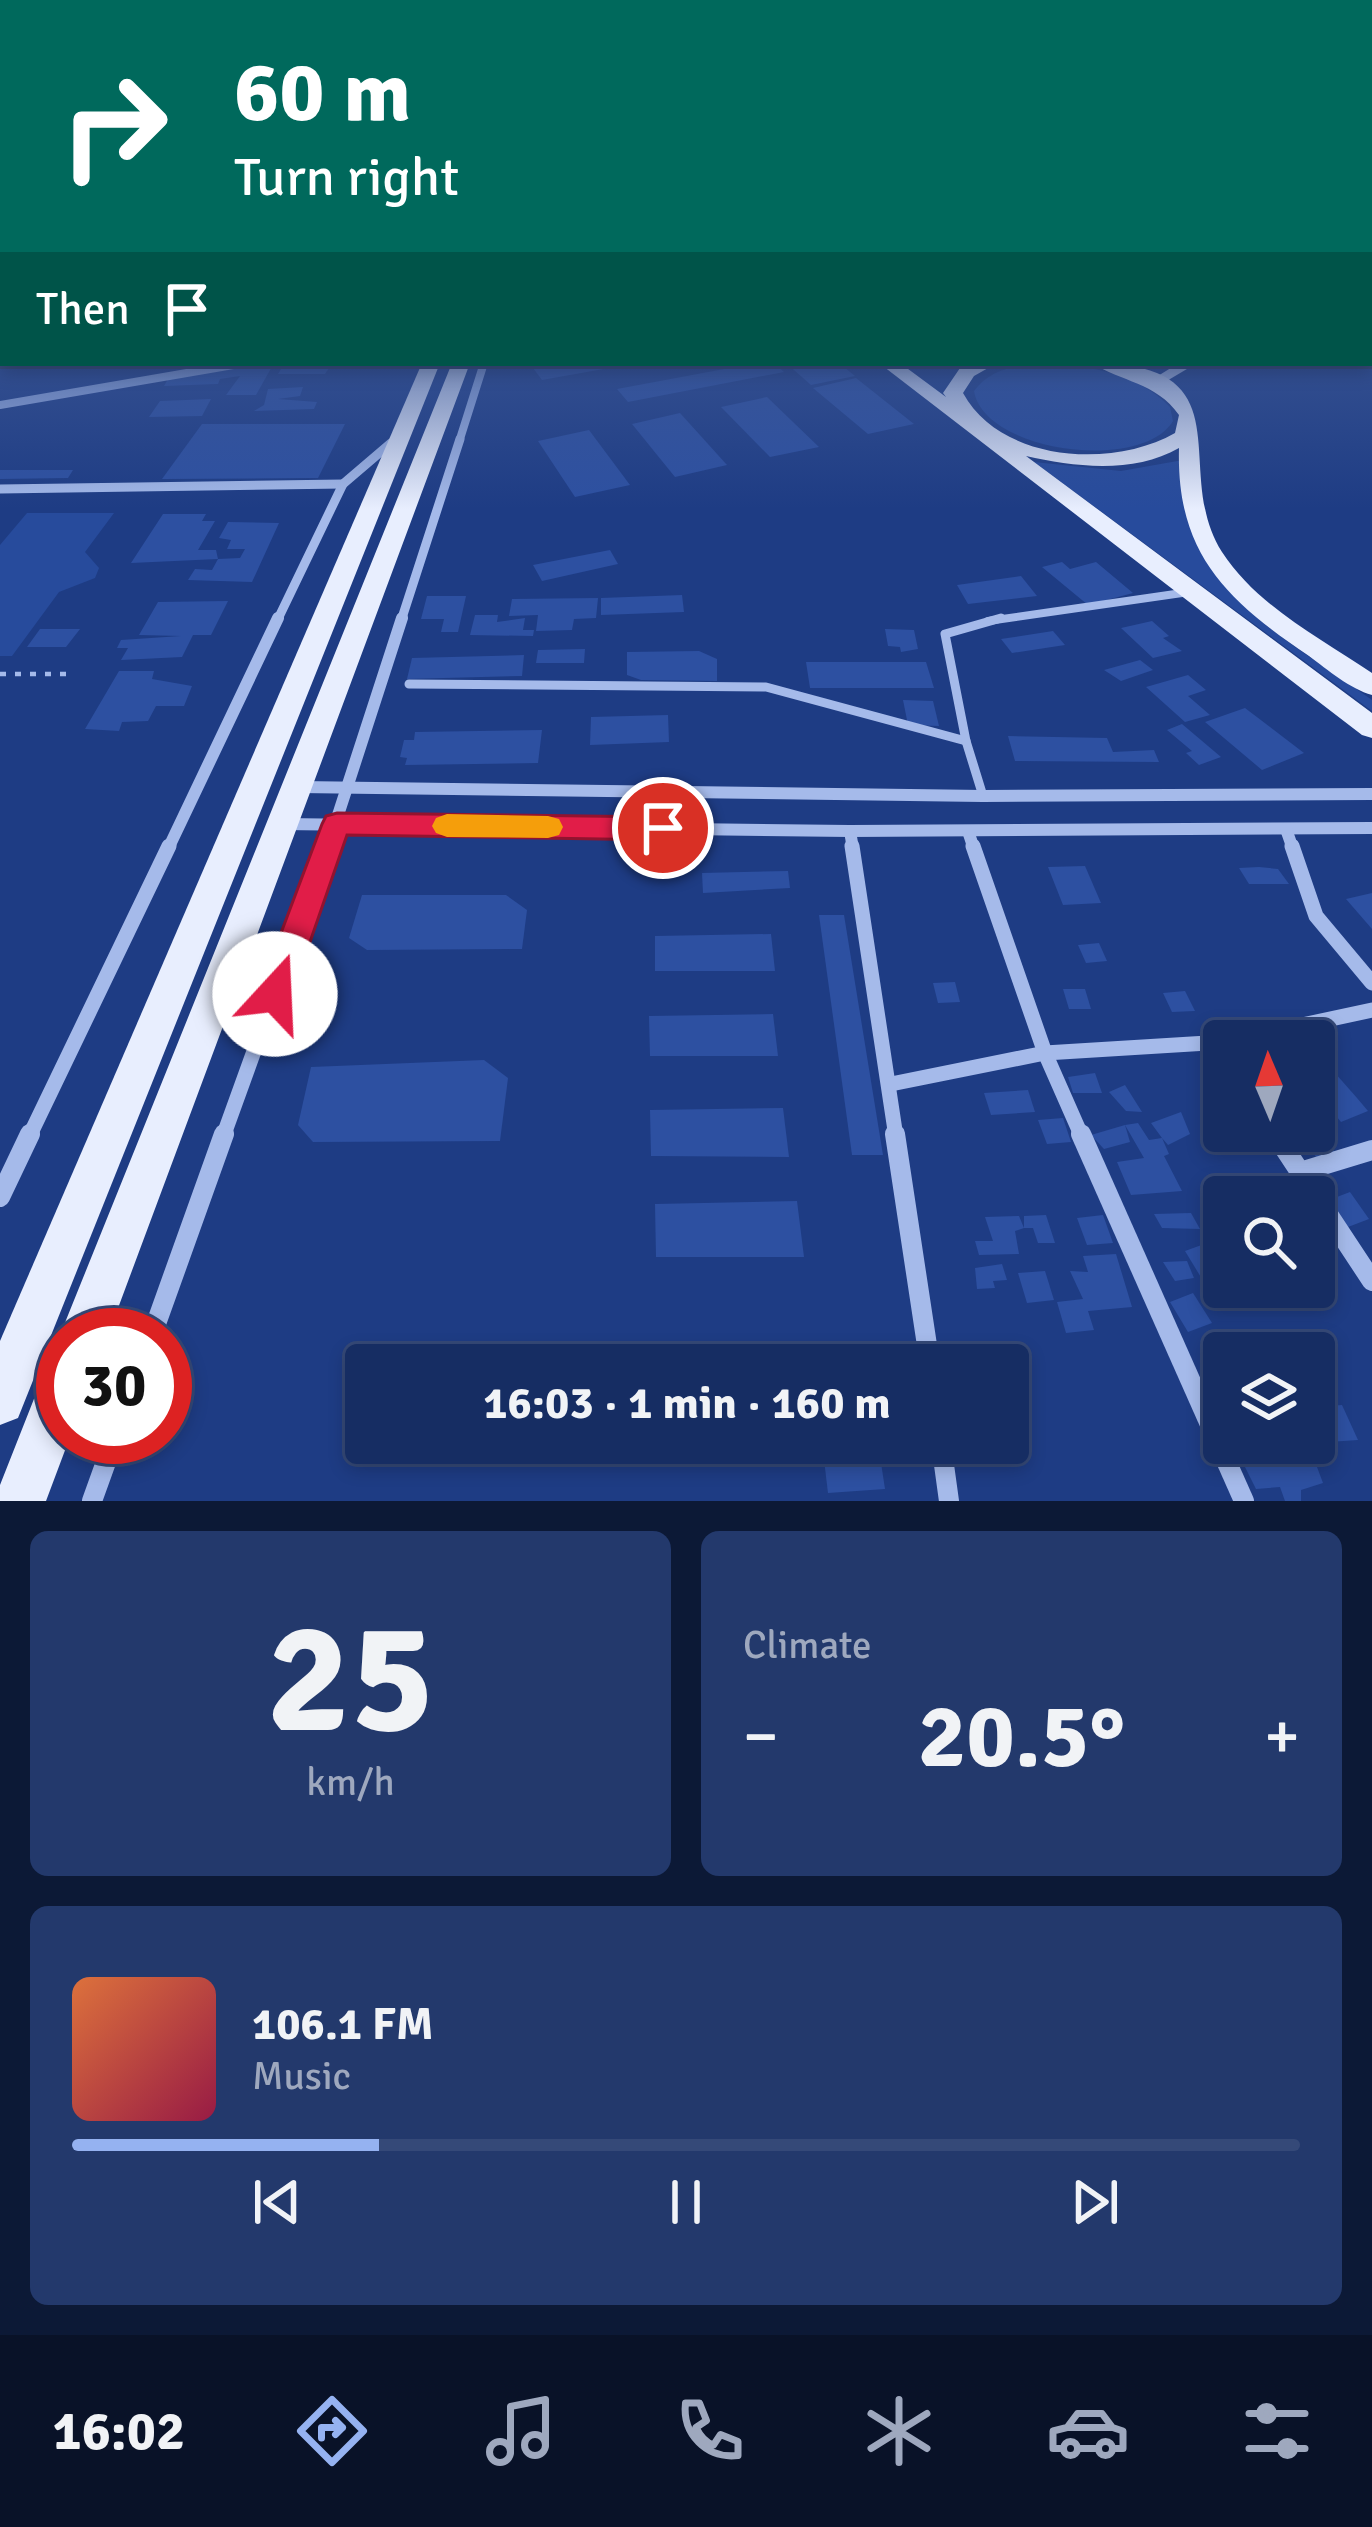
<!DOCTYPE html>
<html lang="en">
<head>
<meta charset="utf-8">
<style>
	:root { --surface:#162d63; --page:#23396c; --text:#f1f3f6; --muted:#9ea8be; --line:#354978; --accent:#95b2f1 }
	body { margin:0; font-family:Signika,sans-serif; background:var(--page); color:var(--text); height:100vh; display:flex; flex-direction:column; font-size:45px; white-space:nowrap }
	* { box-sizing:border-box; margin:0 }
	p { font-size:39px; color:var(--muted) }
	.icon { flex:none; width:66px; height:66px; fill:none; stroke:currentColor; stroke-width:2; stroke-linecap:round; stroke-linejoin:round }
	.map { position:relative; height:1501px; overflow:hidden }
	.drawer { display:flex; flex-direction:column; gap:30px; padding:30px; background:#0c1936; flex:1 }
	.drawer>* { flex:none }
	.top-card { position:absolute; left:0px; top:0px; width:1374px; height:366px; box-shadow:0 6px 18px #0003,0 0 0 3px var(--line); background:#00695c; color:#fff; overflow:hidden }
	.needle { width:78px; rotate:358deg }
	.fabs { position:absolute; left:1203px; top:1020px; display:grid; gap:24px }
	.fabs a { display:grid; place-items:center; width:132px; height:132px; border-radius:12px; background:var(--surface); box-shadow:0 6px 18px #0003,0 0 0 3px var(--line); font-size:60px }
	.speed { position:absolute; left:36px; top:1308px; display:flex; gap:24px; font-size:60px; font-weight:700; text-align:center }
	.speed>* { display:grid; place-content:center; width:156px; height:156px; border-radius:50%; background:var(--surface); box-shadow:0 6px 18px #0003,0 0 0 3px var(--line); line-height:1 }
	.speed .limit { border:18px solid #d22; background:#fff; color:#111 }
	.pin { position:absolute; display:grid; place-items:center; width:102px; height:102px; color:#fff; margin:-51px; border:6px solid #fff; border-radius:50%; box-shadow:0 3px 12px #0007 }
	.me { position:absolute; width:132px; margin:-66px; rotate:20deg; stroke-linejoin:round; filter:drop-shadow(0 0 9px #0008) }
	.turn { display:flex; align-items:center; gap:42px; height:252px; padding:0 36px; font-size:54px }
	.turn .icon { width:156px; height:156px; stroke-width:2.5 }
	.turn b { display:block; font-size:84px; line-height:102px }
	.then { display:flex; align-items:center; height:114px; padding:0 36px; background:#0003; gap:24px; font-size:45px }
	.big { font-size:90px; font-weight:700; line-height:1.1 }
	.drawer .card { flex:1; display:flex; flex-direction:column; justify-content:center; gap:18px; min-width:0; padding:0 42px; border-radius:18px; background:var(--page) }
	.drawer .dial { align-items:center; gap:0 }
	.dial b { font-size:156px; line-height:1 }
	.song { display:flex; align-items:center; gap:36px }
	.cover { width:144px; height:144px; border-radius:18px; background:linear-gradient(135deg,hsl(20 70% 55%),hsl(340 70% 35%)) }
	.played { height:12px; border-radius:6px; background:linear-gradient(90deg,var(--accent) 25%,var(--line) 25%) }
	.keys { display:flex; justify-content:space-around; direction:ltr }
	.heat { display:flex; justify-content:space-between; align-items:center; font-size:66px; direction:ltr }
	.drawer .tiles { flex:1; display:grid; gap:30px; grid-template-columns:1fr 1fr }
	.card:last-child { grid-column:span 2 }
	.trip { position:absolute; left:345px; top:1344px; width:684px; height:120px; border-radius:12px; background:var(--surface); box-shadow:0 6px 18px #0003,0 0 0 3px var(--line); font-weight:700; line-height:120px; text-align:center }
	.tabs { display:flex; height:192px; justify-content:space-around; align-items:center; background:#091228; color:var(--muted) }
	.tabs .icon { width:84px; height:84px }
	.tabs .selected { color:var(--accent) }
	.tabs b { font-size:54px; color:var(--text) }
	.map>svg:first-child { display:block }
	.green { fill:#274b9c }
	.building { fill:#2d50a1 }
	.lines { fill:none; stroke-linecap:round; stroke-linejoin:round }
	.path { stroke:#a5baea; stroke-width:4.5; stroke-dasharray:6 9; stroke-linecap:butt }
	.service-far1 { stroke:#a5baea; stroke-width:8 }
	.service { stroke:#a5baea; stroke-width:9 }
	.minor-far4 { stroke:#a5baea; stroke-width:8 }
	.minor-far3 { stroke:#a5baea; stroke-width:9 }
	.minor-far2 { stroke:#a5baea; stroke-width:12 }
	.minor-far1 { stroke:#a5baea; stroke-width:15 }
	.minor { stroke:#a5baea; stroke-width:20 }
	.secondary { fill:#d0dbf7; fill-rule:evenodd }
	.primary { fill:#e8eefe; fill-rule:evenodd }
	.route { fill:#e11d48; stroke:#92132f; stroke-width:3 }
	.slow { fill:#f59e0b }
</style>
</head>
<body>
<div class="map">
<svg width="1372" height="1501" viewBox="0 0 1372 1501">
	<rect width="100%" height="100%" fill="#1e3c84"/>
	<!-- green -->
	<g class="green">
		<path d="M 1050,363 C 1094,367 1138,374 1170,407 L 1173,421 C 1142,473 984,452 974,391 C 992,366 1021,365 1050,363 Z"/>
		<path d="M 1183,460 C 1174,585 1283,636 1372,700 L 1372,711 L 1034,462 L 1121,471 Z"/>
		<polygon points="27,513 114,513 85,552 99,568 95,578 59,592 12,656 0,656 0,545"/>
	</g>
	<!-- building -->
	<g class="building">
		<polygon points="274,363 256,395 226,395 240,376 220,379 218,384 164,386 168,379"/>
		<polygon points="564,363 626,363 626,365 542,380 533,368"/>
		<polygon points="731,363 774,363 784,372 628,402 617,389 735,367"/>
		<polygon points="786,363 839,363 855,376 811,385"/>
		<polygon points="284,364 331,365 325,374 278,374"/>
		<polygon points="856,378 914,424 868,434 813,388"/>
		<polygon points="303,387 300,396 278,399 317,402 314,409 254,411 264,405 268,389"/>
		<polygon points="767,397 819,447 770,457 721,407"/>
		<polygon points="211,399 202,416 149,417 160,401"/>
		<polygon points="680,413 727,465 675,477 632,424"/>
		<polygon points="202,424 345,424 318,478 162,479"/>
		<polygon points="589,430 630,485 575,497 538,441"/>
		<polygon points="0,470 73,470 68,478 0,479"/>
		<polygon points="163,514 206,514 202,521 215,521 198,550 216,550 218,559 131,563"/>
		<polygon points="228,522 279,523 252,582 188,580 195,569 212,570 218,559 240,558 245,549 227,549 231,540 219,538"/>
		<polygon points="610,550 618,564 542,581 533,565"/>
		<polygon points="1062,562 1070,569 1096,562 1133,593 1088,605 1042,567"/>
		<polygon points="1021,576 1037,596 968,604 957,585"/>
		<polygon points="682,595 684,612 601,615 601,598"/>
		<polygon points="427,596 466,596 458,632 441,632 444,619 421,619"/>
		<polygon points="598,598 596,618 574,619 572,630 536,631 538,615 509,616 512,599"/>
		<polygon points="228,601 211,635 193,635 182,657 121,660 128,648 117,648 121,640 181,636 139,635 158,602"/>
		<polygon points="475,615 498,615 497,622 525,618 523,630 534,630 533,636 470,635"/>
		<polygon points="1152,621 1169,636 1163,638 1182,651 1153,658 1121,628"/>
		<polygon points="40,629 80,629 66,647 27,647"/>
		<polygon points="885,629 914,630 918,649 901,652 900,647 888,646"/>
		<polygon points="1053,631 1065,645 1012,653 1001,639"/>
		<polygon points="585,649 584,663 536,663 538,650"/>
		<polygon points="699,651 717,659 717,681 641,680 627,675 627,652"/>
		<polygon points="524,655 522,676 407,679 412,658"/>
		<polygon points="1140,660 1153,670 1121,681 1104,670"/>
		<polygon points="806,662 926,662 934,688 810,688"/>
		<polygon points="119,671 154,671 152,679 192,686 184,706 156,706 148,721 122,722 119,731 85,729"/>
		<polygon points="1188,675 1206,690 1188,696 1210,715 1185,722 1146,687"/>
		<polygon points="903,700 933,701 939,726 908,725"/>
		<polygon points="1245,708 1304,753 1262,770 1205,722"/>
		<polygon points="668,715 669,742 590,745 591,717"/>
		<polygon points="1182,724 1221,757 1199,765 1186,753 1192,751 1167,730"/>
		<polygon points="542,730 538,763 405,765 407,758 400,757 404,740 414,740 415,732"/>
		<polygon points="1008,736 1107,738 1113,752 1154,750 1159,762 1015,761"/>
		<polygon points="662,857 688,858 687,872 660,870"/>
		<polygon points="1085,866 1101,903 1063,905 1048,867"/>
		<polygon points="1259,867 1278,869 1289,884 1249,884 1239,868"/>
		<polygon points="788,871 790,888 703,893 702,873"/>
		<polygon points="1372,893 1372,929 1346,899"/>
		<polygon points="362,895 506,895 527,910 522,949 367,950 349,938"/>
		<polygon points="819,915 844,915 883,1155 852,1155"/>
		<polygon points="771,934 775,971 655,971 655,936"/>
		<polygon points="1099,943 1107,961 1086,963 1078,945"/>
		<polygon points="955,982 960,1002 938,1003 933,983"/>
		<polygon points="1063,989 1085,989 1091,1009 1069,1009"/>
		<polygon points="1185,991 1195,1011 1172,1012 1163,993"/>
		<polygon points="773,1014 778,1056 650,1056 649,1016"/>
		<polygon points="484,1060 508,1078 500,1141 313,1142 298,1125 311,1067"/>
		<polygon points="1095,1073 1102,1093 1073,1093 1068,1077"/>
		<polygon points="1335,1073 1357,1098 1368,1111 1341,1122 1314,1089 1314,1079"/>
		<polygon points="1125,1085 1142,1112 1126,1111 1109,1092"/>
		<polygon points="1028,1090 1035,1112 991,1115 984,1093"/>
		<polygon points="783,1108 789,1157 651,1156 650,1110"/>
		<polygon points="1181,1112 1190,1134 1168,1145 1162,1138 1169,1154 1164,1156 1182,1191 1131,1195 1117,1162 1144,1158 1125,1125 1138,1123 1149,1140 1162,1138 1151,1123"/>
		<polygon points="1063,1118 1071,1142 1047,1144 1038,1120"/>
		<polygon points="1314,1122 1337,1156 1318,1160 1298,1131 1314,1131"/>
		<polygon points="1125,1125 1130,1142 1104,1149 1091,1135"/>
		<polygon points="1350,1192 1369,1219 1348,1227 1329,1200"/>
		<polygon points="797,1201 804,1257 656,1257 655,1204"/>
		<polygon points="1224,1204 1224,1232 1215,1233 1203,1206"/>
		<polygon points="1191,1213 1200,1229 1162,1228 1154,1214"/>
		<polygon points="1046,1215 1055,1243 1038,1243 1033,1228 1024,1228 1015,1231 1019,1254 979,1255 975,1241 993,1241 985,1217 1019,1216 1024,1228 1024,1216"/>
		<polygon points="1103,1215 1113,1243 1087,1245 1077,1218"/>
		<polygon points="1207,1243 1224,1272 1202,1279 1185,1251"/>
		<polygon points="1116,1254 1132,1307 1088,1311 1094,1330 1066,1333 1057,1302 1083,1299 1070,1271 1088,1272 1083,1256"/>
		<polygon points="1187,1261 1194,1278 1175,1281 1163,1262"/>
		<polygon points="1002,1264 1007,1280 993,1281 995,1288 977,1289 975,1268"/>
		<polygon points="1045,1271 1054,1300 1027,1303 1018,1273"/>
		<polygon points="1193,1293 1212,1323 1188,1332 1170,1302"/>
		<polygon points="795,1342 797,1365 639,1365 639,1345"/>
		<polygon points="1342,1405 1358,1440 1329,1442 1314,1407"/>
		<polygon points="822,1443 878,1443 885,1489 828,1493"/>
		<polygon points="1311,1451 1323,1483 1301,1490 1301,1501 1285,1501 1280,1487 1256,1489 1244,1465"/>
	</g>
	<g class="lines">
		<!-- path -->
		<polyline class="path" points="0,674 75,674"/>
		<!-- service-far1 -->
		<polyline class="service-far1" points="988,621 1189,592"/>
		<!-- service -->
		<g class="service">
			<polyline points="409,684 766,687 966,741"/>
			<polyline points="983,796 966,741 945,634 1001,618"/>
		</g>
		<!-- minor-far4 -->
		<g class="minor-far4">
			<polyline points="0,405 245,363"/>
			<polyline points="459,442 484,363"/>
		</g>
		<!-- minor-far3 -->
		<g class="minor-far3">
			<polyline points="0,489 343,484"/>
			<polyline points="277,621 343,484 391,443"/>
			<polyline points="401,621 460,439"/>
		</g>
		<!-- minor-far2 -->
		<g class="minor-far2">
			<polyline points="299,787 983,796 1372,794"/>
			<polyline points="282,824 850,831 1372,828"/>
			<polyline points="1286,829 1293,849"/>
			<polyline points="850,831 853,849"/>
			<polyline points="968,831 974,849"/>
			<polyline points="168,849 278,618"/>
			<polyline points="327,849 402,618"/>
		</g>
		<!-- minor-far1 -->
		<g class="minor-far1">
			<polyline points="852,846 896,1137"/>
			<polyline points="973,846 1045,1053 1082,1137"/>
			<polyline points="1292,846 1316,916 1372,983"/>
			<polyline points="1228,1041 1372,1010"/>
			<polyline points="891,1084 1045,1053 1224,1042"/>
			<polyline points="1273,1131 1277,1137"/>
			<polyline points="29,1137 169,846"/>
			<polyline points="223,1137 328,846"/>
		</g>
		<!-- minor -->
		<g class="minor">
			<polyline points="895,1134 930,1365"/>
			<polyline points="1081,1134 1244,1501"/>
			<polyline points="1275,1134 1372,1281"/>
			<polyline points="1300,1172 1372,1150"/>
			<polyline points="0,1197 30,1134"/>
			<polyline points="152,1335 224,1134"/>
			<polyline points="941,1443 949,1501"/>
			<polyline points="92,1501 115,1437"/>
		</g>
		<!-- secondary -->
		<g class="secondary">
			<rect x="1371" y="318" width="1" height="8"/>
			<polygon points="1179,363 1197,363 1160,385 1148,382"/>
		</g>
		<!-- primary -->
		<g class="primary">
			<polygon points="422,363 440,363 18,1418 0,1425 0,1341"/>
			<polygon points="452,363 470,363 108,1335 63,1335 63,1342 60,1335"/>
			<path d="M 879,363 L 900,363 L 946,397 L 943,393 L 960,368 L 997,363 L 974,376 L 963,393 C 1001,462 1112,469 1175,433 L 1179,415 C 1156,382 1121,382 1092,363 C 1250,363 1170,471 1222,552 C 1257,606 1320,638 1372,673 L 1372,695 C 1350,689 1328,670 1309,656 C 1226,600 1176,553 1179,448 C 1134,474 1074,467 1026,456 L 1372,713 L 1372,738 L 1362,735 Z"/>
			<polygon points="63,1364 63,1437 70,1437 46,1501 0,1501 0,1485 45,1371"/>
		</g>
	</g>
	<!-- sky -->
	<linearGradient id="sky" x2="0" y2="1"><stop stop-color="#102149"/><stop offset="0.59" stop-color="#3b5694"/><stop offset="1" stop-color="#3b5694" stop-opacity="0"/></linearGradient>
	<rect width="1372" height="509" fill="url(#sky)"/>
	<!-- route -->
	<polygon class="route" points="337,813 663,817 673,820 678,828 673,836 663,840 347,835 292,994 287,1005 275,1010 263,1005 258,994 322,824 326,816"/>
	<!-- slow -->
	<polygon class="slow" points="447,814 548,816 559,819 563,827 559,835 548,838 447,837 436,833 432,826 436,818"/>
</svg>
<div class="fabs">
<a><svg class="needle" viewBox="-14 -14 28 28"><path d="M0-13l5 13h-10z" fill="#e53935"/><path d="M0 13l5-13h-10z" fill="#9ea8be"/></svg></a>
<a><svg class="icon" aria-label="search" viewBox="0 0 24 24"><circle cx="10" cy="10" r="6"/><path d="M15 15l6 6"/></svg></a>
<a><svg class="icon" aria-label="layers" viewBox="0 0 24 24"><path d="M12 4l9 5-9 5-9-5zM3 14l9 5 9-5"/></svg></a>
</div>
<div class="speed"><div class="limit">30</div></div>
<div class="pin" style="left:663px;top:828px;background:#d93025"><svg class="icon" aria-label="arrive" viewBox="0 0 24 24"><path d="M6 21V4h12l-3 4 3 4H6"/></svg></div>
<svg class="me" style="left:275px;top:994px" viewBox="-20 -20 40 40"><circle r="19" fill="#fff"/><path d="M0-13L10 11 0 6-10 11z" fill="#e11d48"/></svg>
<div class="trip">16:03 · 1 min · 160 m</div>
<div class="top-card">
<div class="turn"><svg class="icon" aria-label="right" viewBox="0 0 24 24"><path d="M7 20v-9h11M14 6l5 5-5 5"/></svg><div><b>60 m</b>Turn right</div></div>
<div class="then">Then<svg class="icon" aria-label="arrive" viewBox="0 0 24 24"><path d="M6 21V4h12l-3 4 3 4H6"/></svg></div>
</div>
</div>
<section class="drawer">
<div class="tiles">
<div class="card dial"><b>25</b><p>km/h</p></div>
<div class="card"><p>Climate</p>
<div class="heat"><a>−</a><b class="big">20.5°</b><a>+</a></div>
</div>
<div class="card">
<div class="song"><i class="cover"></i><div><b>106.1 FM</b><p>Music</p></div></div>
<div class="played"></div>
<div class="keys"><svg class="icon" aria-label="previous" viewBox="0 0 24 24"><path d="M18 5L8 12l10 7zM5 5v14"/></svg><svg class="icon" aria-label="pause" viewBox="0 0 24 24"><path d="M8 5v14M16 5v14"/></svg><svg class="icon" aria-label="next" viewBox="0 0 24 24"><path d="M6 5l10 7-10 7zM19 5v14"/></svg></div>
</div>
</div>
</section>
<nav class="tabs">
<b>16:02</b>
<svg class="icon selected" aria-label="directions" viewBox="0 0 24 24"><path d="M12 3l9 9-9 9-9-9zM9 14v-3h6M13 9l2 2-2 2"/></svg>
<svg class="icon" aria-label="music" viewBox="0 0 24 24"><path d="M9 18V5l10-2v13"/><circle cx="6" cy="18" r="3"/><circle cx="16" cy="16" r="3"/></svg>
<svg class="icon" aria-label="phone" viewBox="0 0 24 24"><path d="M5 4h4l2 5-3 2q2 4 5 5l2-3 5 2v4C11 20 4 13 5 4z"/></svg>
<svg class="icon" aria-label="climate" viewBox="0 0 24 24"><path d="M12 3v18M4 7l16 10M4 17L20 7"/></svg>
<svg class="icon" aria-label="car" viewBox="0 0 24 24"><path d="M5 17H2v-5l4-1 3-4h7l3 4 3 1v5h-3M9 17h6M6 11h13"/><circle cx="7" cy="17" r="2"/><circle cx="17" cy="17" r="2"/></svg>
<svg class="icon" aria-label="filters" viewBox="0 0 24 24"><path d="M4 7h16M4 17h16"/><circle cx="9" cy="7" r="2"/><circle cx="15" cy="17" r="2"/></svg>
</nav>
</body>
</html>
